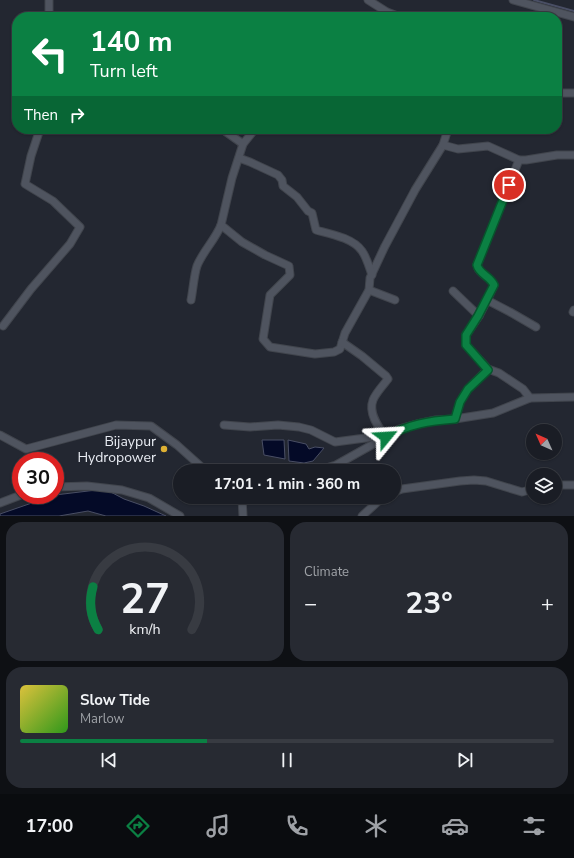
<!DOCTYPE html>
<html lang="en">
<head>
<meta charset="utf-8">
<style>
	:root { --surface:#1a1d25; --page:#272a32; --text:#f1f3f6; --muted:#9fa2a7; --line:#383b42; --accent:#0b8043 }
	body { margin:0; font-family:"Nunito Sans",sans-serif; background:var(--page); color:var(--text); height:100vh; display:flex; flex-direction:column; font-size:15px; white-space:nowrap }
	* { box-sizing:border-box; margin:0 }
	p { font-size:13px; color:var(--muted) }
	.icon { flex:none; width:22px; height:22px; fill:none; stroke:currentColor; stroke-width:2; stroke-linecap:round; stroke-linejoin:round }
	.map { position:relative; height:516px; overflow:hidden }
	.side { display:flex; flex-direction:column; gap:6px; padding:6px; background:#0e1014; flex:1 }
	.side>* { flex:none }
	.top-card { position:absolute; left:12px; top:12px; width:550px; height:122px; border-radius:16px; box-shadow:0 1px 3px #0004,0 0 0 1px var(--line); background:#0b8043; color:#fff; overflow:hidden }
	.needle { width:26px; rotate:315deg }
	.tools { position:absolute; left:526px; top:424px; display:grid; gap:8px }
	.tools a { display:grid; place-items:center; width:36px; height:36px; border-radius:50%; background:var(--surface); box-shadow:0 1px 3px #0004,0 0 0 1px var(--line); font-size:20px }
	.speed { position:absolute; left:12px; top:452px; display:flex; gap:8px; font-size:20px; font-weight:700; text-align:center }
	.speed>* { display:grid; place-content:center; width:52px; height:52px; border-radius:50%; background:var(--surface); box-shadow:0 1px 3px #0004,0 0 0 1px var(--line); line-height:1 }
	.speed .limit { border:6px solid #d22; background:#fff; color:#111 }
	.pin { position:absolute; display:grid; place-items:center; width:34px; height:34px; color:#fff; margin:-17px; border:2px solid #fff; border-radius:50%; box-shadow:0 1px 4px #0007 }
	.me { position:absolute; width:44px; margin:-22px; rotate:63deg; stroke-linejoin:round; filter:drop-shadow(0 0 3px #0008) }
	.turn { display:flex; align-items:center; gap:14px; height:84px; padding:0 12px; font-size:18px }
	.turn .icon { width:52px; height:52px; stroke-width:2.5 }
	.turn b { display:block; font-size:28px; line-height:34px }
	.then { display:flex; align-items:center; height:38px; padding:0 12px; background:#0003; gap:8px; font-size:15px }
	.big { font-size:30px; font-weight:700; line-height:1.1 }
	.side .widget { flex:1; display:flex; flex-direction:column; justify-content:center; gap:6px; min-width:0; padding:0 14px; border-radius:16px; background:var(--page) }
	.side .dial { align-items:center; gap:0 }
	.dial svg { height:104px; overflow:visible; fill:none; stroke:var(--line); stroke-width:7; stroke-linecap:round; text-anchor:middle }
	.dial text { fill:var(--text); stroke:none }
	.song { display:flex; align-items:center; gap:12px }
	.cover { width:48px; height:48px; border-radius:6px; background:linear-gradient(135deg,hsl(50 70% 55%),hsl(110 70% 35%)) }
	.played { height:4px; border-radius:2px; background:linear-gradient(90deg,var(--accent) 35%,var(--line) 35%) }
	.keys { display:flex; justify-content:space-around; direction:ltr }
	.heat { display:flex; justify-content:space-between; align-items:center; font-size:22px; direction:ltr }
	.side .tiles { flex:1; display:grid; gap:6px; grid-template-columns:1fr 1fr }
	.widget:last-child { grid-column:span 2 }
	.trip { position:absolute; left:173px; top:464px; width:228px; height:40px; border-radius:20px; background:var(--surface); box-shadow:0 1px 3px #0004,0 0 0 1px var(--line); font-weight:700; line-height:40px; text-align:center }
	.tabs { display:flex; height:64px; justify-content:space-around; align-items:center; background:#0a0c0f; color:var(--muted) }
	.tabs .icon { width:28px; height:28px }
	.tabs .on { color:var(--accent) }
	.tabs b { font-size:18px; color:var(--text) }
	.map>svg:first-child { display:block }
	.water { fill:#040a27; stroke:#494e64 }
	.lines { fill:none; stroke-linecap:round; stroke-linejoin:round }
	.stream { stroke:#494e64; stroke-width:2 }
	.minor-casing { stroke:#41454d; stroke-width:9 }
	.minor { stroke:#4f545f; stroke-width:7 }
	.route-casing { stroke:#07532c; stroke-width:10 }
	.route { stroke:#0b8043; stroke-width:7 }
	.poi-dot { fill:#dfb133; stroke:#232731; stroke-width:1.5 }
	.labels { text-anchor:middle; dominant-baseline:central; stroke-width:4; stroke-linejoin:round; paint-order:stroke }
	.poi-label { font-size:14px; fill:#e9ecf3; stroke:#232731; text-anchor:end }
</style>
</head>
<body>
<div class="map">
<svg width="574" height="516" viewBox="0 0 574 516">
	<rect width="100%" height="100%" fill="#232731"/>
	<!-- water -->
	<g class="water">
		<polygon points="262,440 284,440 285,459 264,455"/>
		<polygon points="288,440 306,444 309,449 315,447 324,448 313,461 304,463 289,461"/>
		<polygon points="105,489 124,499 144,506 166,516 106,516 88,511 59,516 0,516 0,514 55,495"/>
	</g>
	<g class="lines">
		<!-- stream -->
		<polyline class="stream" points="534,0 574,11"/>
		<defs>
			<g id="minor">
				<polyline points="368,0 387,12 400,17"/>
				<polyline points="513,0 574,17"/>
				<polyline points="49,17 49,0"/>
				<polyline points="557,93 574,93"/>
				<polyline points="222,129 243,144"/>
				<polyline points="255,129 243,144 232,178 221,225 242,242 265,255 289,266 290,275 270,295 263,339 270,347 315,354 334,352 340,349 345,333 369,290 370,278 385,246 415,190 443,145"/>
				<polyline points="448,129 443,145 458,149 488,146 519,160 526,160 557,155 574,155"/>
				<path d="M 239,158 L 250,162 L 278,175 L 282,180 L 283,186 L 297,197 L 308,211 L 312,213 L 316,230 C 331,234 353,238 362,251 C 367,258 369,267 372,275"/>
				<polyline points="369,290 395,300"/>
				<polyline points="453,291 479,316"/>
				<path d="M 191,300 C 193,290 194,275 197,266 C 203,251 215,240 221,225"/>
				<path d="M 487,300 L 494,285 C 490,276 479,275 477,265 L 519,160"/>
				<polyline points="573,312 574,310"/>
				<polyline points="3,326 31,289 70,244 80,227 53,201 25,184 31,156 40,129"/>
				<polyline points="530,398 523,389 499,373 488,369 466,345 466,335 479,316 487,300 510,312 536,327"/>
				<polyline points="455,419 460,402 468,389 488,369"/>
				<polyline points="224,425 250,427 278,425 299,427 311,430 335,442 373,437 386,437 399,429 417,424 436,420 455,419 493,413 530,398 574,397"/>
				<polyline points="0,435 26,449 116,425 151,426 177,445 206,471"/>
				<path d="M 316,471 L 336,465 L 386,437 C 378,427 368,413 373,400 C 375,394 384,384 388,379 L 386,376 L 362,356 L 342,342"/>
				<polyline points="555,485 574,485"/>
				<polyline points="55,487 87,486 122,490 149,498 180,516"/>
				<polyline points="394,492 402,489 460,481 474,480 486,481 522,492 533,489"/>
				<polyline points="0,503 21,495"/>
				<polyline points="243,516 242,498 243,497"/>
				<polyline points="362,516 383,497"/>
			</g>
		</defs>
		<!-- minor casing -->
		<use href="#minor" class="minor-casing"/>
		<!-- minor -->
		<use href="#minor" class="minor"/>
	</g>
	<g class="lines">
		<defs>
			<path id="route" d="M 386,437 C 409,424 429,421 455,419 L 460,402 L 468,389 L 488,370 L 466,345 L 466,335 L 478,316 L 494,285 C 490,276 479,274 477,265 L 509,185"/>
		</defs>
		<!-- route casing -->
		<use href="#route" class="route-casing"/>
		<!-- route -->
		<use href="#route" class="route"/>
	</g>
	<!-- markers -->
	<circle class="poi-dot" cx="164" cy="449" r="4"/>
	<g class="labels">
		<!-- poi labels -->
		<g class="poi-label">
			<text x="156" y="441">Bijaypur<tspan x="156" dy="16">Hydropower</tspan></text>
		</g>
	</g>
</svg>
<div class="tools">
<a><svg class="needle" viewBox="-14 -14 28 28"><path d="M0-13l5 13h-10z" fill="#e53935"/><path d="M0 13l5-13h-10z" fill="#9fa2a7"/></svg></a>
<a><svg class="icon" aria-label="layers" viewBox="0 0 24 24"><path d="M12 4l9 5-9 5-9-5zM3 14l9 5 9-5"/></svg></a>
</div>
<div class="speed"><div class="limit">30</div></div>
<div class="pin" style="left:509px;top:185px;background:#d93025"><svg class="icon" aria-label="arrive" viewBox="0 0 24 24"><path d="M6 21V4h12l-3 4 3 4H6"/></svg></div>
<svg class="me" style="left:386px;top:437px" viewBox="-20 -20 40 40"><path d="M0-17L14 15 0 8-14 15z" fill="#0b8043" stroke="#fff" stroke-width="4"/></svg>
<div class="trip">17:01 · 1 min · 360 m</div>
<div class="top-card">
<div class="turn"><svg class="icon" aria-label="left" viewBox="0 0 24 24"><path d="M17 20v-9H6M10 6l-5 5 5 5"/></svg><div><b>140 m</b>Turn left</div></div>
<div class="then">Then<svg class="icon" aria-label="right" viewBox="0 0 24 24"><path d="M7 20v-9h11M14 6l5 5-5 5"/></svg></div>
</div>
</div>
<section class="side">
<div class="tiles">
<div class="widget dial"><svg viewBox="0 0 100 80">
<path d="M14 69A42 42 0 1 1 86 69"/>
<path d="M14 69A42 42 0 0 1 10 36" stroke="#0b8043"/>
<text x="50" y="56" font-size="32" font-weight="700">27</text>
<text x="50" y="72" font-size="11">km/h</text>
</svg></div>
<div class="widget"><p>Climate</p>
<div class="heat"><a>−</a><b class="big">23°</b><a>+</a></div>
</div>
<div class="widget">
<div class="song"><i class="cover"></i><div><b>Slow Tide</b><p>Marlow</p></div></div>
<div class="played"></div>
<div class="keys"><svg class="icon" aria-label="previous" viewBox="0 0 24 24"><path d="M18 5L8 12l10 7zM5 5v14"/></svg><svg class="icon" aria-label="pause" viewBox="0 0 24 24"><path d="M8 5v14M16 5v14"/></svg><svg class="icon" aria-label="next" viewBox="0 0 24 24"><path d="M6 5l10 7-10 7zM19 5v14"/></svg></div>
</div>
</div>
</section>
<nav class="tabs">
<b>17:00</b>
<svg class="icon on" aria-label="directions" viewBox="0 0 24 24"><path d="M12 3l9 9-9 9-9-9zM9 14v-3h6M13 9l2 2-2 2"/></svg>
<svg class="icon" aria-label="music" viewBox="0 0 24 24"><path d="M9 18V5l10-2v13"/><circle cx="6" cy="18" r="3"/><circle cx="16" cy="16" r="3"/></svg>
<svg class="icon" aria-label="phone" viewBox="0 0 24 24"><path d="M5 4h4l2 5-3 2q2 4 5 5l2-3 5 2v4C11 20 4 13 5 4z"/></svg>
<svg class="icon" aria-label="climate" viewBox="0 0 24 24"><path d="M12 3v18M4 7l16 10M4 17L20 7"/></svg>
<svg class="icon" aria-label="car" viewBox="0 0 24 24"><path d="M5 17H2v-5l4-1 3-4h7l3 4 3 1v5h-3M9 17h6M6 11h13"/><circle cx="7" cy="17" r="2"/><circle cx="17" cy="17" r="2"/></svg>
<svg class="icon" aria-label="filters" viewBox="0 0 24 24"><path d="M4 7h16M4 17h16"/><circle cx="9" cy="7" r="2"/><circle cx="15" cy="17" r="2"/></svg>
</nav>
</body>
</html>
